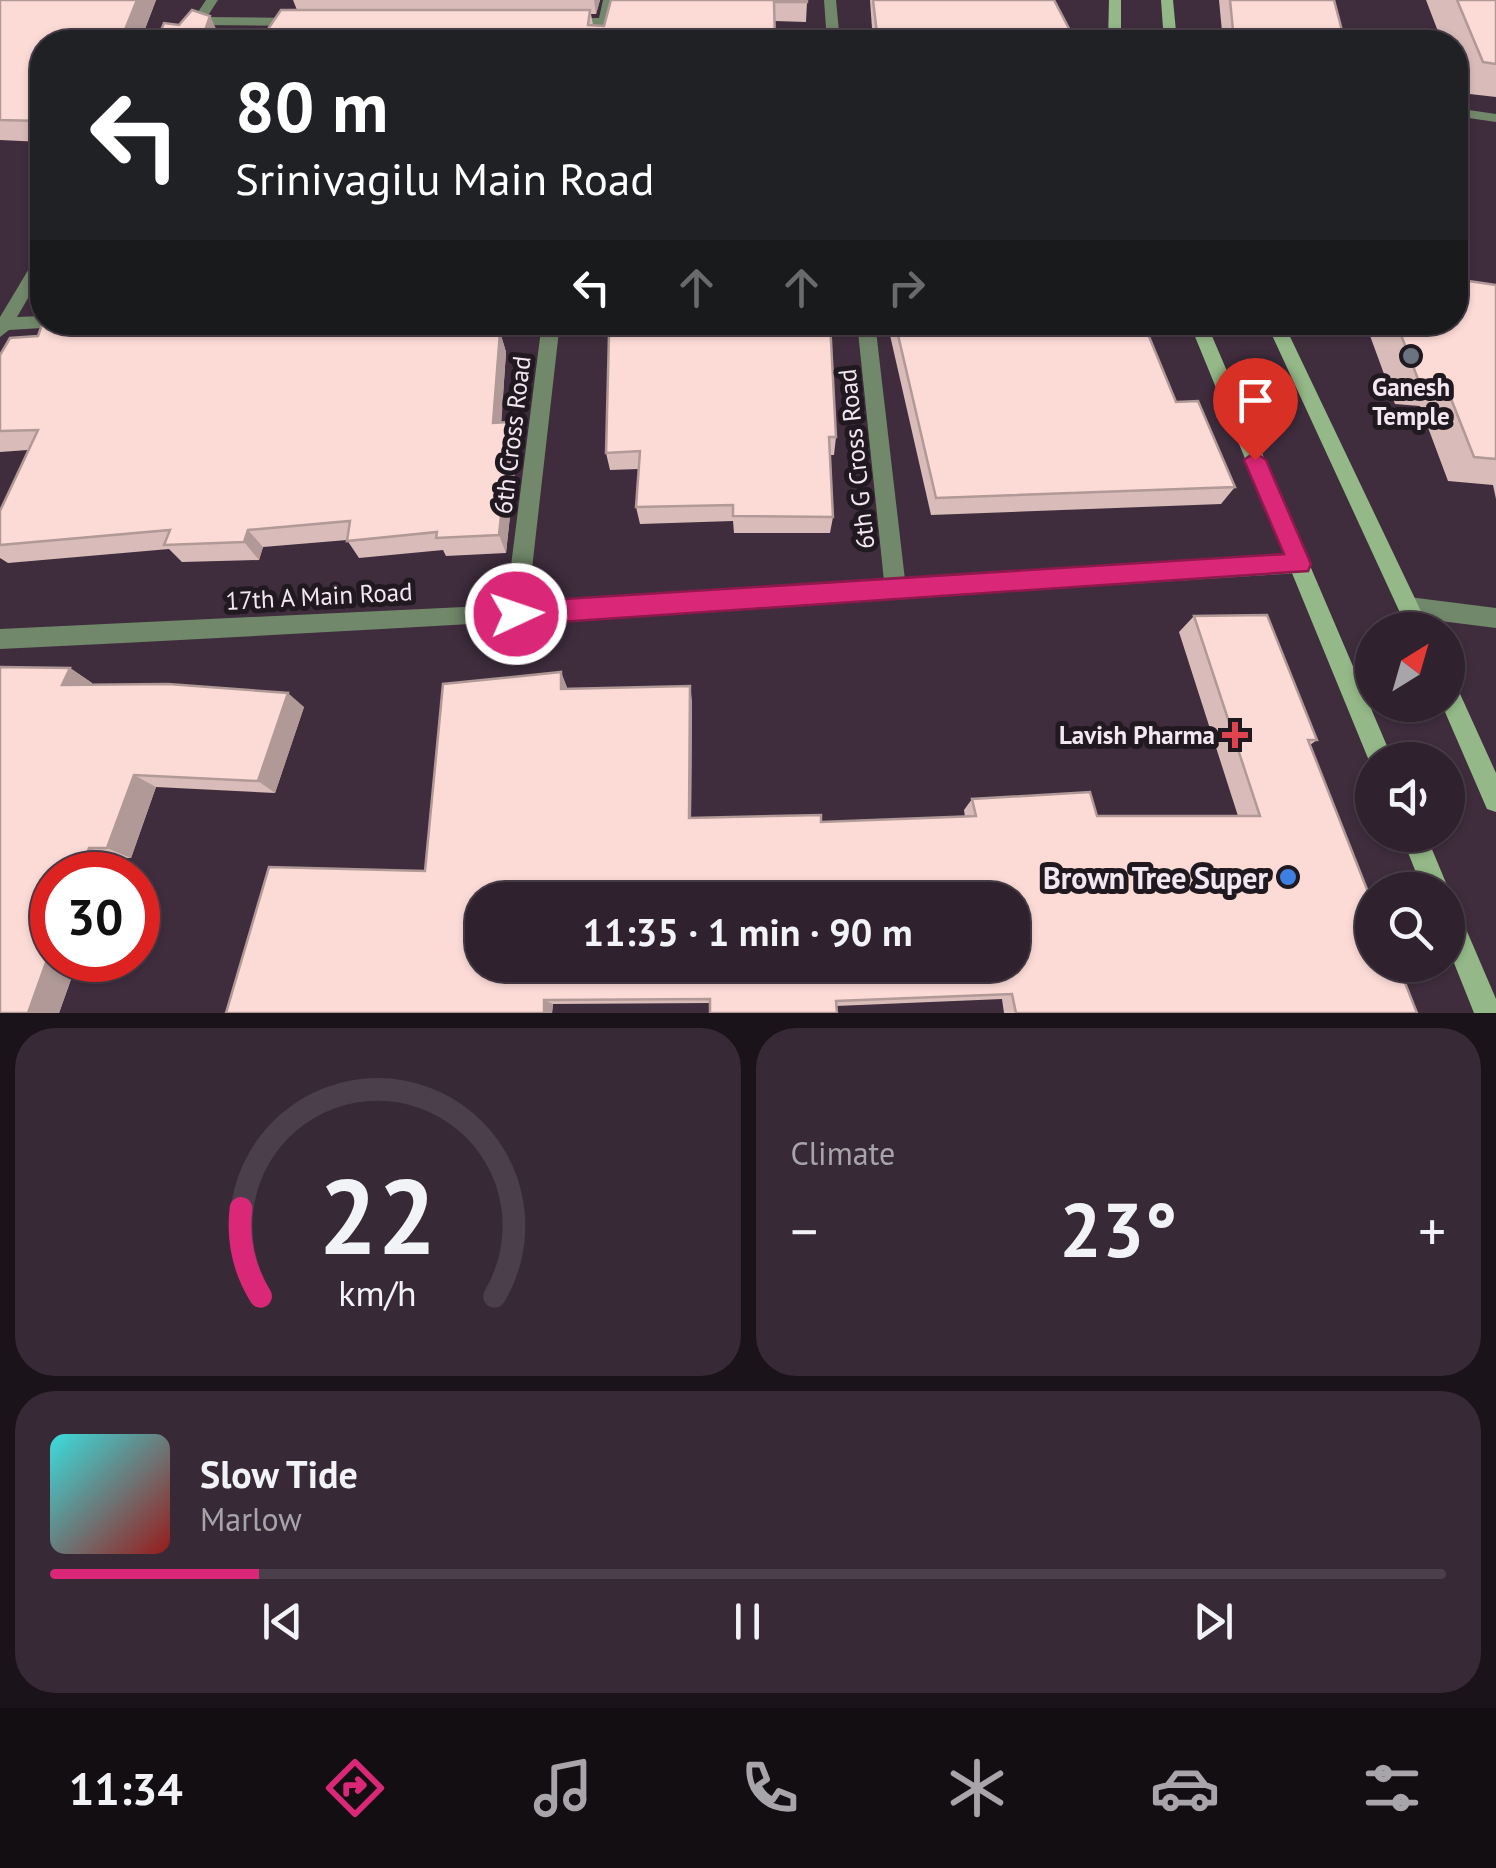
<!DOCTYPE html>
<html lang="en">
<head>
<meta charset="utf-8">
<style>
	:root { --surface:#2f222e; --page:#372a36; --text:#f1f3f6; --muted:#a7a4aa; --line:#4a3f4a; --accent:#db2777 }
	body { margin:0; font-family:"PT Sans",sans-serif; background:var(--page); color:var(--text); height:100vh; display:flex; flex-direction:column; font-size:38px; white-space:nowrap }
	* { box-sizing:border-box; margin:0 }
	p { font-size:32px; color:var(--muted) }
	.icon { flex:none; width:55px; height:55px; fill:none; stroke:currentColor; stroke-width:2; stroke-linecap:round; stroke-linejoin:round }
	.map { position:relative; height:1013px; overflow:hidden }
	.drawer { display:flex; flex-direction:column; gap:15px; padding:15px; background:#1a1319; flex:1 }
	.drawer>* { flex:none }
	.hud { position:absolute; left:30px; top:30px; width:1438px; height:305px; border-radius:40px; box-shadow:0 2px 8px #0004,0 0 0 2px var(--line); background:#202124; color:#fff; overflow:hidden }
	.needle { width:65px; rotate:37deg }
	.tools { position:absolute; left:1355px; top:612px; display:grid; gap:20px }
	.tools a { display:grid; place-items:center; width:110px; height:110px; border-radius:50%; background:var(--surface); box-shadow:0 2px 8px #0004,0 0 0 2px var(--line); font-size:50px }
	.speed { position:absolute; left:30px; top:852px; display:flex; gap:20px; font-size:50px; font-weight:700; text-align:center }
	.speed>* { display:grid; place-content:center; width:130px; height:130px; border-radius:50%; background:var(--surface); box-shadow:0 2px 8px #0004,0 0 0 2px var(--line); line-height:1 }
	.speed .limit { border:15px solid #d22; background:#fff; color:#111 }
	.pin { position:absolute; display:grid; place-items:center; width:85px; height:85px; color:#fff; margin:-102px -42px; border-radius:50% 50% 50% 0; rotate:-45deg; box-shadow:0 0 10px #0007 }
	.pin .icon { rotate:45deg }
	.me { position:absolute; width:110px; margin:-55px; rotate:87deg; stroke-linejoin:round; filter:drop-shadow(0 0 8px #0008) }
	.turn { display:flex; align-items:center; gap:35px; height:210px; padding:0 40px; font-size:45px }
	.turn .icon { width:130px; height:130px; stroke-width:2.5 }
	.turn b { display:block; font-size:70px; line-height:85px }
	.lanes { display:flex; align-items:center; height:95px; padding:0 40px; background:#0003; justify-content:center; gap:50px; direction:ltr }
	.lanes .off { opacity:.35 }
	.big { font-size:75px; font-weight:800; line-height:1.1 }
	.drawer .tile { flex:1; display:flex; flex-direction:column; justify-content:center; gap:15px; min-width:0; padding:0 35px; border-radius:40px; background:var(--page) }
	.drawer .dial { align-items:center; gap:0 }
	.dial svg { height:260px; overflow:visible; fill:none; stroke:var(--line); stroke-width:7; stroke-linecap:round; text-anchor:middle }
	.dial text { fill:var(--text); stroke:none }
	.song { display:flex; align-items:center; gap:30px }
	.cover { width:120px; height:120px; border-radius:15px; background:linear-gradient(135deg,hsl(180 70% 55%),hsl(0 70% 35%)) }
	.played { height:10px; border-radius:5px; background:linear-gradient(90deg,var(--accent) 15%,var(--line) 15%) }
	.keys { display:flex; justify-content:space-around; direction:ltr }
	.heat { display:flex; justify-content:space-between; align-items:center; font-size:55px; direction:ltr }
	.drawer .tiles { flex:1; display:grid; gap:15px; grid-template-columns:1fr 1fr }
	.tile:last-child { grid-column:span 2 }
	.trip { position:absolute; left:465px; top:882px; width:565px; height:100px; border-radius:40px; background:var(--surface); box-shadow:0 2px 8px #0004,0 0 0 2px var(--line); font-weight:800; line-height:100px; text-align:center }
	.tab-bar { display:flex; height:160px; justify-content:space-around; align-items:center; background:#130e12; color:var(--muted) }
	.tab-bar .icon { width:70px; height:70px }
	.tab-bar .active { color:var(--accent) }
	.tab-bar b { font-size:45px; color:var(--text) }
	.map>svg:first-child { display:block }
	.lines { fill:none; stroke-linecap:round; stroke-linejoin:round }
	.service { fill:#72886a; fill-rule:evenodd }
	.minor { fill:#72886a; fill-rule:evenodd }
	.secondary { fill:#94b887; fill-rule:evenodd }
	.wall { fill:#d9bcb9 }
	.shaded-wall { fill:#b09996 }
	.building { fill:#fcdbd7; stroke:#b09996; stroke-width:2.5; fill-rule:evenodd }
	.route { fill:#db2777; stroke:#8e194d; stroke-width:2.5 }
	.worship-dot { fill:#6b7280; stroke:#211920; stroke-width:4 }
	.health-dot { fill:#e0444e; stroke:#211920; stroke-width:4 }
	.shop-dot { fill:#3f7fe0; stroke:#211920; stroke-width:4 }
	.labels { text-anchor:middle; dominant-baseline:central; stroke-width:10; stroke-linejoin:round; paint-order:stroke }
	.poi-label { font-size:25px; font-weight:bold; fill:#f3e7f2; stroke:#211920 }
	.street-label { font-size:25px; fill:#f3e7f2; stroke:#211920 }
	.near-poi-label { font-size:30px; font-weight:bold; fill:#f3e7f2; stroke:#211920; text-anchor:end }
</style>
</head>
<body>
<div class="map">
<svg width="1496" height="1013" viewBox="0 0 1496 1013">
	<rect width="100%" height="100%" fill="#3f2d3e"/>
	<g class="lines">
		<!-- service -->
		<polygon class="service" points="1409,597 1496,608 1496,628 1409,617 1401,614 1398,607 1401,600"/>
		<!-- minor -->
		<g class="minor">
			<polygon points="206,0 218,0 207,17 296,18 302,22 296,26 202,25 190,42 178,42"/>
			<polygon points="603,0 615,0 607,42 594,42 598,26 565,26 559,22 565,18 599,18"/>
			<polygon points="824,0 836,0 840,42 827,42"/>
			<polygon points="1455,108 1496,114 1496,122 1455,116"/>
			<polygon points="42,255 42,274 17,317 42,316 42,322 50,322 42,328 9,330 0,337 0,317 36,257"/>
			<path d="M 542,322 L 560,322 L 528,604 L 884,581 L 857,322 L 875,322 L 905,580 L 1299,555 L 1306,558 L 1309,564 L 1306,570 L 1299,573 C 866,601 433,628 0,649 L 0,629 L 506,605 Z"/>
		</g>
		<!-- secondary -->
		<g class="secondary">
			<polygon points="1109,0 1121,0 1121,42 1108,42"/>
			<polygon points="1161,0 1173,0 1177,42 1164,42"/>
			<polygon points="1189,322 1206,322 1393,760 1372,760 1372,768"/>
			<polygon points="1266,322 1283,322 1430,630 1408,630"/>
			<polygon points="1448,682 1456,685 1496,773 1496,812 1487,809 1442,705 1448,705"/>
			<polygon points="1401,835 1426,835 1449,890 1448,893 1448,890 1423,890"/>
			<polygon points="1448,904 1457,908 1496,999 1496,1013 1474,1013 1448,948"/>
		</g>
	</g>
	<!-- wall -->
	<g class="wall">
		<polygon points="0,0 156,0 140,42 42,42 42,142 0,140"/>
		<polygon points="293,0 600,0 596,14 591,14 593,25 604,26 611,0 807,2 806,22 775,21 775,42 297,10"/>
		<polygon points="870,0 1054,0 1076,42 873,42"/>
		<polygon points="1219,0 1334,0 1345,42 1223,42"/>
		<polygon points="1426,0 1496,0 1496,97 1461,93 1455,76 1455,42 1442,42"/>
		<polygon points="1496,285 1496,499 1493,485 1448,481 1420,406 1395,404 1365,322 1455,322"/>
		<polygon points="43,322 496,322 497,332 500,332 506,352 501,423 511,422 518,442 506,553 446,556 443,550 359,558 347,540 263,547 259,560 182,562 169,549 8,563 0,558 0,511 28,450 0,452 0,355 38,336"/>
		<polygon points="887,322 1143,322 1176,402 1235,487 1221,504 931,515"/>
		<polygon points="613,335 836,437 834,455 830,455 833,517 830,533 734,533 733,521 640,524 636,507 639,469 610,470 606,453"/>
		<polygon points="1194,616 1317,740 1310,745 1417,1013 1004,1013 1002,999 836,1006 710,1003 553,1004 552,1013 425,871 561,672 567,689 692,700 691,818 821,822 965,817 964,810 972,799 1097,816 1238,816 1179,632"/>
		<polygon points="70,668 92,683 92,685 304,707 275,793 156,787 131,858 114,858 59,1013"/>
	</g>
	<!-- shaded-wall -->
	<g class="shaded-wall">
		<polygon points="137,0 156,0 140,42 120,42"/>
		<polygon points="594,0 600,0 596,14"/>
		<polygon points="210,16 220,37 219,42 201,42"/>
		<polygon points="489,322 496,322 497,327 495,353 488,333"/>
		<polygon points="500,332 506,352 500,443 493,423"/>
		<polygon points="511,422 518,442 506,553 499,535"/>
		<polygon points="248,530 263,547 259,560 244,542"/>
		<polygon points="70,668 92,683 85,700 62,685"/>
		<polygon points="561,672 567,687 567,703 561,689"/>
		<polygon points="690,686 692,700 691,829 689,818"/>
		<polygon points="288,693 304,707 275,793 258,781"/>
		<polygon points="134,775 156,787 131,858 107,848"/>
		<polygon points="89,848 114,858 108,875 79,875"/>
		<polygon points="52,946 52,960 78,960 59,1013 28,1013"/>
		<polygon points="544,1000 553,1004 552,1013 544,1013"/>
	</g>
	<!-- building -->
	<g class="building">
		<polygon points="0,0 137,0 120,42 42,42 42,121 0,120"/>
		<polygon points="611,0 807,0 807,2 774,2 775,42 259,42 281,10 590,10 588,25 604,26"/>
		<polygon points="873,0 1054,0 1076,42 878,42"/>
		<polygon points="1230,0 1334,0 1345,42 1250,42 1234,40"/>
		<polygon points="1457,0 1496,0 1496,64 1483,62"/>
		<polygon points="192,10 210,16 201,42 156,42 164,23 179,25"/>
		<polygon points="1455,279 1496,285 1496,459 1474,457 1444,381 1418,379 1396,322 1455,322"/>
		<polygon points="43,322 489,322 488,333 500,332 493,423 511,422 499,535 436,538 437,532 347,541 350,521 248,530 244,542 164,545 170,530 0,545 0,511 38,430 0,431 0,355 10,338 38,336"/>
		<polygon points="614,322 830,322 836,437 829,437 833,517 733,516 733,505 636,507 640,451 606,453 609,335 613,335"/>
		<polygon points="895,322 1143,322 1176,402 1198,401 1235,487 936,498"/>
		<path d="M 1267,615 L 1317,740 L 1308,740 L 1372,902 L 1372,965 L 1398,965 L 1417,1013 L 1016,1013 L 1012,994 L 836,1001 L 837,1013 L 710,1013 L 710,999 L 544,1000 L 544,1013 L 226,1013 L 269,867 L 425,871 L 443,684 L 561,672 L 561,689 L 690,686 L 689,818 L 821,815 L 821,822 L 976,816 L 972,799 L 1090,792 L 1097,816 L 1260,816 L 1194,616 ZM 482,900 L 1012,900 L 1012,965 L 482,965 Z"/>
		<polygon points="0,667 70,668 62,685 168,684 288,693 258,781 134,775 107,848 89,848 79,875 52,875 52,946 28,1013 0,1013"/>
	</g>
	<!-- route -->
	<polygon class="route" points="1255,452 1266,460 1311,564 1308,571 516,625 507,621 503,614 507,606 516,602 1284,554 1244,460"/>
	<!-- markers -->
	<circle class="worship-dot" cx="1411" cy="356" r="10"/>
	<path class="health-dot" d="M1230 720h10v10h10v10h-10v10h-10v-10h-10v-10h10z"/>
	<circle class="shop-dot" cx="1288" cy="877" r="10"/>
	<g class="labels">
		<!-- poi labels -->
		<g class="poi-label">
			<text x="1411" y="387">Ganesh<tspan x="1411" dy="29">Temple</tspan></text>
			<text x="1215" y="735" text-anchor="end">Lavish Pharma</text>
		</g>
		<!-- street labels -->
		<g class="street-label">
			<text transform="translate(512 435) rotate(-83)">6th Cross Road</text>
			<text transform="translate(856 459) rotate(-96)">6th G Cross Road</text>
			<text transform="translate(319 596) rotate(-3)">17th A Main Road</text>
		</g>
		<!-- near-poi labels -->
		<g class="near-poi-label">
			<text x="1268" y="877">Brown Tree Super</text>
		</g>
	</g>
</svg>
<div class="tools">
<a><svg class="needle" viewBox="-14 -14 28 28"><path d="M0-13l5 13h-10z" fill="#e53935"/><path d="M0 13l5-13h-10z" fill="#a7a4aa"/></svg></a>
<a><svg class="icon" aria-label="sound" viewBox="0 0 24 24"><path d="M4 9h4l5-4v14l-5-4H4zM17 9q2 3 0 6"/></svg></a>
<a><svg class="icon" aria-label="search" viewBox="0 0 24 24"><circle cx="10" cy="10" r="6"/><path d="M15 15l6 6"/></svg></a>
</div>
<div class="speed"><div class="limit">30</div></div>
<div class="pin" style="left:1255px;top:460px;background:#d93025"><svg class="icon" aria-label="arrive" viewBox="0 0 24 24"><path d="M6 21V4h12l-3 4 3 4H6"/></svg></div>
<svg class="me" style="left:516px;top:614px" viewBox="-20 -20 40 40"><circle r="17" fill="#db2777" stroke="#fff" stroke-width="3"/><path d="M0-11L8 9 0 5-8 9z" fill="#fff"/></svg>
<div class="trip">11:35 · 1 min · 90 m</div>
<div class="hud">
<div class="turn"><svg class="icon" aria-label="left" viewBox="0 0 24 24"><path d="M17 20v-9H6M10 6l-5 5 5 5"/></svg><div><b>80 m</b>Srinivagilu Main Road</div></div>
<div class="lanes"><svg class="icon" aria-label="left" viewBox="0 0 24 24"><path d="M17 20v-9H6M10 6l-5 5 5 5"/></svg><svg class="icon off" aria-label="ahead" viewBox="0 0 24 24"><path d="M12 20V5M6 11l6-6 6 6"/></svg><svg class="icon off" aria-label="ahead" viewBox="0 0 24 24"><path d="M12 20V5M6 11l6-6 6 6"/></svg><svg class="icon off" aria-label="right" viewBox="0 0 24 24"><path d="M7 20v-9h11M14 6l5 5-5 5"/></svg></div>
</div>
</div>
<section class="drawer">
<div class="tiles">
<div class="tile dial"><svg viewBox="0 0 100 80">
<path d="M14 69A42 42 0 1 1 86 69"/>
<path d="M14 69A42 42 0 0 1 8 42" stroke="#db2777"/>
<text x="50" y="56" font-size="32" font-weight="700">22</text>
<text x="50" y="72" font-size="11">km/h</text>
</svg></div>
<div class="tile"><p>Climate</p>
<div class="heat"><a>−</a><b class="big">23°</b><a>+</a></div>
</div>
<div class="tile">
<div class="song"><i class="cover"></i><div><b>Slow Tide</b><p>Marlow</p></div></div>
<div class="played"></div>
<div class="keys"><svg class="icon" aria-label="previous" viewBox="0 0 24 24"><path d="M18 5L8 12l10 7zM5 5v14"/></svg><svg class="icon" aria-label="pause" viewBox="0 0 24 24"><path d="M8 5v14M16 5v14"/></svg><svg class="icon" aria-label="next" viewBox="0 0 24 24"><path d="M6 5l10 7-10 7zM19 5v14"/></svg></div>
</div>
</div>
</section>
<nav class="tab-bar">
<b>11:34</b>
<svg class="icon active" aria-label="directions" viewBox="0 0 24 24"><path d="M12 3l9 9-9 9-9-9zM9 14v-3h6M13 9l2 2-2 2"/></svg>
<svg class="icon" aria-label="music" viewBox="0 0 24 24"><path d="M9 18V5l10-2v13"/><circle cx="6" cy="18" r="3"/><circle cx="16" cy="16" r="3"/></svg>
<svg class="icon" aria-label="phone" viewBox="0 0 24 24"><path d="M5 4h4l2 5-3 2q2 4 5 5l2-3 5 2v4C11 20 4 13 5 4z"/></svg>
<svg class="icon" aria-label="climate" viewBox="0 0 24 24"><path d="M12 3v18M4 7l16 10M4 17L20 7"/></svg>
<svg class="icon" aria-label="car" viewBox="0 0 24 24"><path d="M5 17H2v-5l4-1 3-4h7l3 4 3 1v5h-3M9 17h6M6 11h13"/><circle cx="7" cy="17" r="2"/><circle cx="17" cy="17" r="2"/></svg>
<svg class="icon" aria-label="filters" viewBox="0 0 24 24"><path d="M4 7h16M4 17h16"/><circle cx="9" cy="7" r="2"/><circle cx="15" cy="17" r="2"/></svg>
</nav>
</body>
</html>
